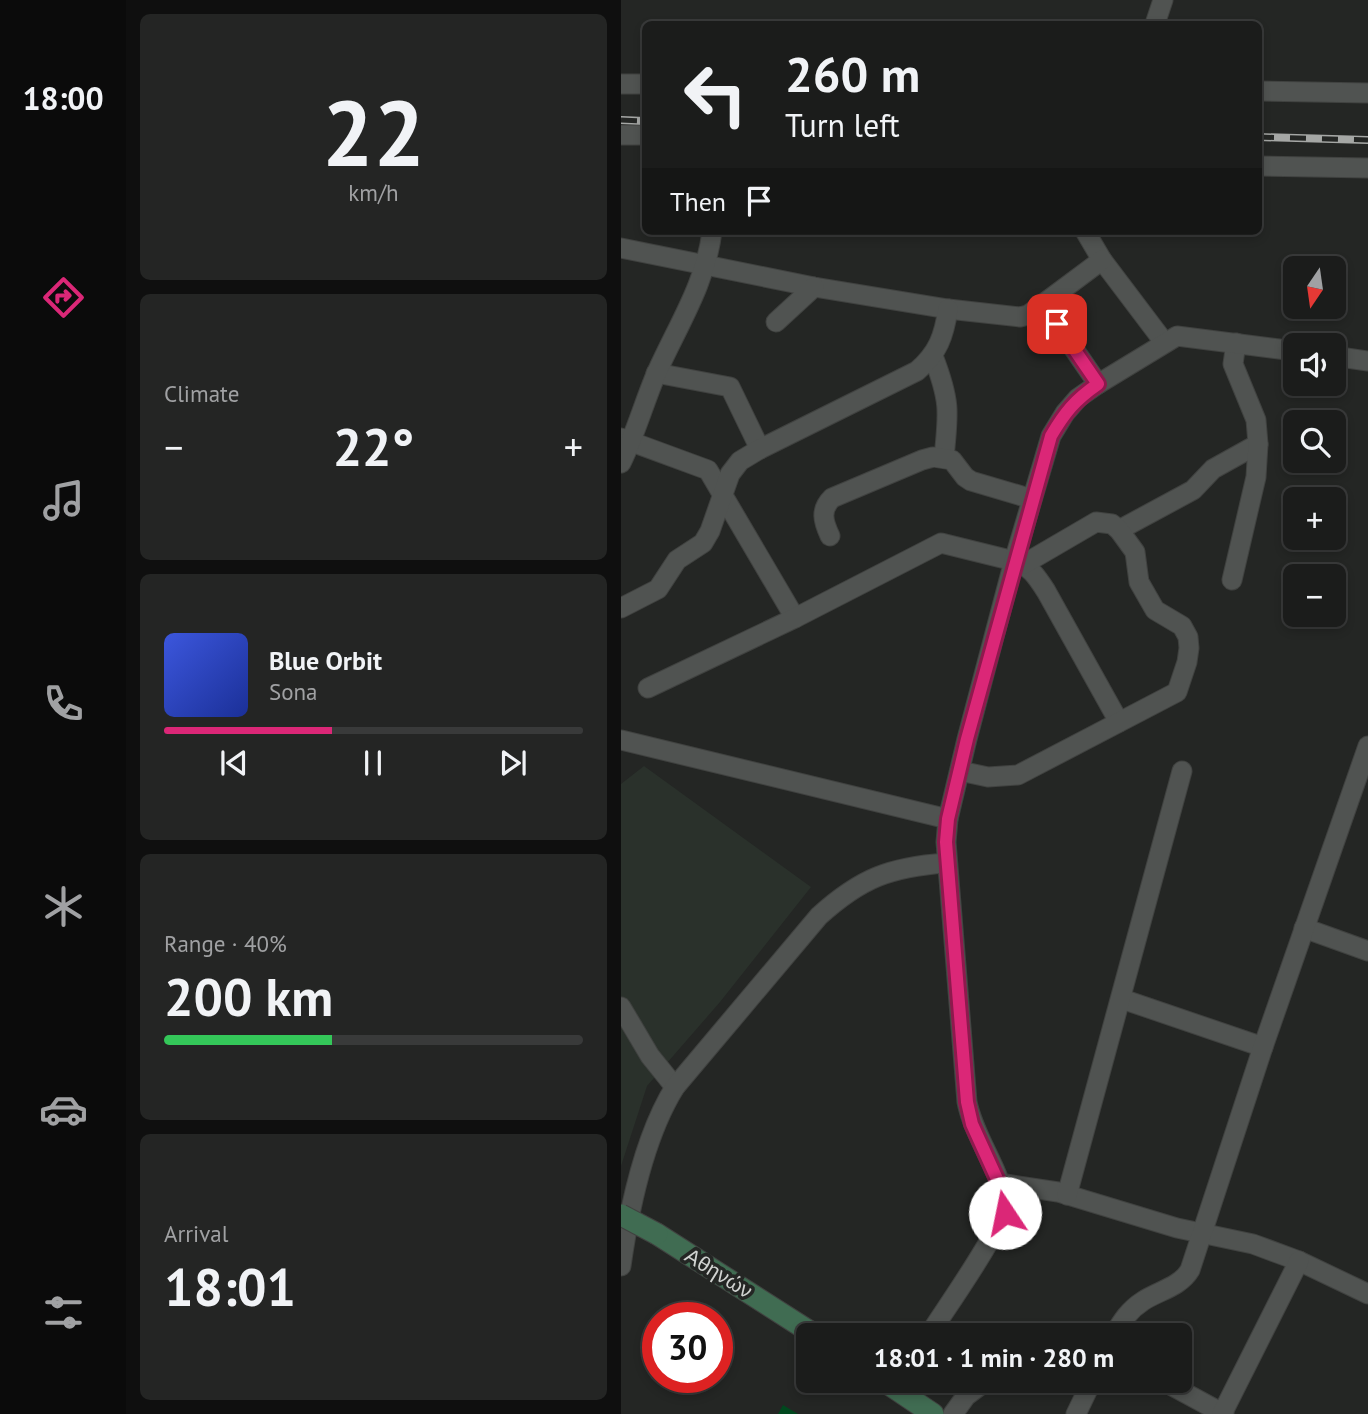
<!DOCTYPE html>
<html lang="en">
<head>
<meta charset="utf-8">
<style>
	:root { --surface:#1b1c1b; --page:#242524; --text:#f1f3f6; --muted:#a0a1a3; --line:#393a3a; --accent:#db2777 }
	body { margin:0; font-family:"PT Sans",sans-serif; background:var(--page); color:var(--text); height:100vh; display:flex; flex-direction:column; font-size:26px; white-space:nowrap }
	* { box-sizing:border-box; margin:0 }
	p { font-size:23px; color:var(--muted) }
	.icon { flex:none; width:38px; height:38px; fill:none; stroke:currentColor; stroke-width:2; stroke-linecap:round; stroke-linejoin:round }
	.map { position:relative; flex:1; overflow:hidden }
	.sheet { display:flex; flex-direction:column; gap:14px; padding:14px; background:#0f0f0f; width:495px }
	.sheet>* { flex:none }
	.banner { position:absolute; left:21px; top:21px; width:620px; height:214px; border-radius:10px; box-shadow:0 4px 10px #0003,0 0 0 2px var(--line); background:#1b1c1b; color:var(--text); overflow:hidden }
	.needle { width:46px; rotate:193deg }
	.controls { position:absolute; left:662px; top:256px; display:grid; gap:14px }
	.controls a { display:grid; place-items:center; width:63px; height:63px; border-radius:10px; background:var(--surface); box-shadow:0 4px 10px #0003,0 0 0 2px var(--line); font-size:35px }
	.speed { position:absolute; left:21px; top:1302px; display:flex; gap:14px; font-size:35px; font-weight:700; text-align:center }
	.speed>* { display:grid; place-content:center; width:91px; height:91px; border-radius:50%; background:var(--surface); box-shadow:0 4px 10px #0003,0 0 0 2px var(--line); line-height:1 }
	.speed .limit { border:10px solid #d22; background:#fff; color:#111 }
	.pin { position:absolute; display:grid; place-items:center; width:60px; height:60px; color:#fff; margin:-30px; border-radius:14px; box-shadow:0 4px 10px #0006 }
	.me { position:absolute; width:77px; margin:-38px; rotate:349deg; stroke-linejoin:round; filter:drop-shadow(0 0 5px #0008) }
	.turn { display:flex; align-items:center; gap:24px; height:147px; padding:0 28px; font-size:32px }
	.turn .icon { width:91px; height:91px; stroke-width:2.5 }
	.turn b { display:block; font-size:49px; line-height:60px }
	.then { display:flex; align-items:center; height:66px; padding:0 28px; background:#0003; gap:14px; font-size:26px }
	.big { font-size:52px; font-weight:700; line-height:1.1 }
	.sheet .card { flex:1; display:flex; flex-direction:column; justify-content:center; gap:10px; min-width:0; padding:0 24px; border-radius:10px; background:var(--page) }
	.sheet .dial { align-items:center; gap:0 }
	.dial b { font-size:91px; line-height:1 }
	.song { display:flex; align-items:center; gap:21px }
	.cover { width:84px; height:84px; border-radius:10px; background:linear-gradient(135deg,hsl(230 70% 55%),hsl(230 70% 35%)) }
	.played { height:7px; border-radius:4px; background:linear-gradient(90deg,var(--accent) 40%,var(--line) 40%) }
	.keys { display:flex; justify-content:space-around; direction:ltr }
	.heat { display:flex; justify-content:space-between; align-items:center; font-size:38px; direction:ltr }
	.charge { height:10px; border-radius:5px; background:linear-gradient(90deg,#34c759 40%,var(--line) 0) }
	.trip { position:absolute; left:175px; top:1323px; width:396px; height:70px; border-radius:10px; background:var(--surface); box-shadow:0 4px 10px #0003,0 0 0 2px var(--line); font-weight:700; line-height:70px; text-align:center }
	main { display:flex; flex:1; min-height:0 }
	.menu { display:flex; flex-direction:column; width:126px; justify-content:space-around; align-items:center; background:#0b0b0b; color:var(--muted) }
	.menu .icon { width:49px; height:49px }
	.menu .active { color:var(--accent) }
	.menu b { font-size:32px; color:var(--text) }
	.map>svg:first-child { display:block }
	.built { fill:#2a312b }
	.building { fill:#00481e }
	.lines { fill:none; stroke-linecap:round; stroke-linejoin:round }
	.minor-casing { stroke:#404240; stroke-width:21 }
	.secondary-casing { stroke:#404240; stroke-width:23 }
	.minor { stroke:#505351; stroke-width:19 }
	.secondary { stroke:#406c52; stroke-width:21 }
	.rail-casing { stroke:#a5a7a5; stroke-width:8 }
	.rail { stroke:#242624; stroke-width:5; stroke-dasharray:16; stroke-linecap:butt }
	.secondary-bridge-casing { stroke:#404240; stroke-width:23; stroke-linecap:butt }
	.secondary-bridge { stroke:#406c52; stroke-width:21 }
	.route-casing { stroke:#8e194d; stroke-width:18 }
	.route { stroke:#db2777; stroke-width:12 }
	.labels { text-anchor:middle; dominant-baseline:central; stroke-width:7; stroke-linejoin:round; paint-order:stroke }
	.street-label { font-size:21px; fill:#d1d3d1; stroke:#242624 }
</style>
</head>
<body>
<main>
<nav class="menu">
<b>18:00</b>
<svg class="icon active" aria-label="directions" viewBox="0 0 24 24"><path d="M12 3l9 9-9 9-9-9zM9 14v-3h6M13 9l2 2-2 2"/></svg>
<svg class="icon" aria-label="music" viewBox="0 0 24 24"><path d="M9 18V5l10-2v13"/><circle cx="6" cy="18" r="3"/><circle cx="16" cy="16" r="3"/></svg>
<svg class="icon" aria-label="phone" viewBox="0 0 24 24"><path d="M5 4h4l2 5-3 2q2 4 5 5l2-3 5 2v4C11 20 4 13 5 4z"/></svg>
<svg class="icon" aria-label="climate" viewBox="0 0 24 24"><path d="M12 3v18M4 7l16 10M4 17L20 7"/></svg>
<svg class="icon" aria-label="car" viewBox="0 0 24 24"><path d="M5 17H2v-5l4-1 3-4h7l3 4 3 1v5h-3M9 17h6M6 11h13"/><circle cx="7" cy="17" r="2"/><circle cx="17" cy="17" r="2"/></svg>
<svg class="icon" aria-label="filters" viewBox="0 0 24 24"><path d="M4 7h16M4 17h16"/><circle cx="9" cy="7" r="2"/><circle cx="15" cy="17" r="2"/></svg>
</nav>
<section class="sheet">
<div class="card dial"><b>22</b><p>km/h</p></div>
<div class="card"><p>Climate</p>
<div class="heat"><a>−</a><b class="big">22°</b><a>+</a></div>
</div>
<div class="card">
<div class="song"><i class="cover"></i><div><b>Blue Orbit</b><p>Sona</p></div></div>
<div class="played"></div>
<div class="keys"><svg class="icon" aria-label="previous" viewBox="0 0 24 24"><path d="M18 5L8 12l10 7zM5 5v14"/></svg><svg class="icon" aria-label="pause" viewBox="0 0 24 24"><path d="M8 5v14M16 5v14"/></svg><svg class="icon" aria-label="next" viewBox="0 0 24 24"><path d="M6 5l10 7-10 7zM19 5v14"/></svg></div>
</div>
<div class="card"><p>Range · 40%</p><b class="big">200 km</b><div class="charge"></div></div>
<div class="card"><p>Arrival</p><b class="big">18:01</b></div>
</section>
<div class="map">
<svg width="747" height="1414" viewBox="0 0 747 1414">
	<rect width="100%" height="100%" fill="#242624"/>
	<!-- built -->
	<polygon class="built" points="23,766 190,887 99,1002 26,1086 0,1166 0,784"/>
	<!-- building -->
	<polygon class="building" points="162,1405 177,1414 157,1414"/>
	<g class="lines">
		<defs>
			<g id="minor">
				<polyline points="534,24 542,0"/>
				<polyline points="0,84 24,84"/>
				<polyline points="637,91 747,93"/>
				<polyline points="0,135 24,135"/>
				<polyline points="637,166 747,168"/>
				<polyline points="464,231 481,260 543,342"/>
				<polyline points="0,248 193,287 327,309 399,317 407,315 422,304"/>
				<polyline points="155,322 193,287"/>
				<path d="M 312,356 C 329,400 328,411 323,457"/>
				<polyline points="712,356 747,361"/>
				<polyline points="35,373 109,387 139,449"/>
				<polyline points="477,384 422,304 481,260"/>
				<polyline points="0,438 87,470 174,618"/>
				<path d="M 0,463 C 15,433 23,402 36,372 C 57,325 85,283 91,231"/>
				<polyline points="498,530 572,490 592,469 637,444"/>
				<path d="M 209,536 C 202,521 199,510 211,498 L 301,460 L 312,457 L 331,460 L 344,477 L 350,481 L 411,499"/>
				<polyline points="611,580 635,477 637,444 635,420 612,364 615,343"/>
				<path d="M 0,608 L 37,589 L 56,560 L 82,543 L 89,531 L 109,474 L 119,461 L 139,449 L 296,371 C 317,353 323,336 327,309"/>
				<path d="M 27,688 L 174,618 L 320,543 L 393,561 C 409,566 416,577 425,591 L 498,722"/>
				<polyline points="0,740 327,819"/>
				<polyline points="339,771 367,777 397,775 556,692 566,662 568,648 567,637 561,626 534,610 518,582 514,552 498,530 491,524 475,522 403,564"/>
				<polyline points="683,928 747,951"/>
				<polyline points="501,999 642,1047"/>
				<polyline points="0,1007 29,1056 54,1087"/>
				<polyline points="378,1183 437,1192 556,1228 632,1244 678,1261 747,1294"/>
				<polyline points="446,1195 561,771"/>
				<path d="M 0,1266 C 8,1210 24,1135 54,1087 L 198,916 C 240,878 269,867 325,863"/>
				<path d="M 308,1335 C 322,1312 387,1222 384,1202 C 378,1167 353,1137 346,1102 L 325,842 L 327,819 L 346,739 L 393,561 L 430,436 L 444,413 L 457,398 L 477,384 L 556,336 L 674,351"/>
				<path d="M 493,1335 C 501,1321 508,1310 522,1301 C 537,1291 559,1287 569,1270 L 642,1047 L 747,746"/>
				<polyline points="542,1381 603,1414"/>
				<polyline points="332,1414 345,1396 365,1381"/>
				<polyline points="455,1414 471,1381"/>
				<polyline points="601,1414 678,1261"/>
			</g>
			<g id="secondary">
				<polyline points="36,1234 194,1335"/>
				<polyline points="263,1381 312,1414"/>
			</g>
		</defs>
		<!-- minor casing -->
		<use href="#minor" class="minor-casing"/>
		<!-- secondary casing -->
		<use href="#secondary" class="secondary-casing"/>
		<!-- minor -->
		<use href="#minor" class="minor"/>
		<!-- secondary -->
		<use href="#secondary" class="secondary"/>
		<defs>
			<g id="rail">
				<polyline points="0,120 24,121"/>
				<polyline points="637,137 747,140"/>
			</g>
		</defs>
		<!-- rail casing -->
		<use href="#rail" class="rail-casing"/>
		<!-- rail -->
		<use href="#rail" class="rail"/>
		<defs>
			<polyline id="secondary-bridge" points="0,1215 36,1234"/>
		</defs>
		<!-- secondary-bridge casing -->
		<use href="#secondary-bridge" class="secondary-bridge-casing"/>
		<!-- secondary-bridge -->
		<use href="#secondary-bridge" class="secondary-bridge"/>
	</g>
	<g class="lines">
		<defs>
			<path id="route" d="M 384,1213 L 384,1201 L 381,1190 L 351,1124 L 346,1102 L 325,842 L 327,819 L 346,739 L 430,436 C 444,412 454,400 477,384 L 436,324"/>
		</defs>
		<!-- route casing -->
		<use href="#route" class="route-casing"/>
		<!-- route -->
		<use href="#route" class="route"/>
	</g>
	<g class="labels">
		<!-- street labels -->
		<g class="street-label">
			<text transform="translate(98 1273) rotate(32)">Αθηνών</text>
		</g>
	</g>
</svg>
<div class="controls">
<a><svg class="needle" viewBox="-14 -14 28 28"><path d="M0-13l5 13h-10z" fill="#e53935"/><path d="M0 13l5-13h-10z" fill="#a0a1a3"/></svg></a>
<a><svg class="icon" aria-label="sound" viewBox="0 0 24 24"><path d="M4 9h4l5-4v14l-5-4H4zM17 9q2 3 0 6"/></svg></a>
<a><svg class="icon" aria-label="search" viewBox="0 0 24 24"><circle cx="10" cy="10" r="6"/><path d="M15 15l6 6"/></svg></a>
<a>+</a>
<a>−</a>
</div>
<div class="speed"><div class="limit">30</div></div>
<div class="pin" style="left:436px;top:324px;background:#d93025"><svg class="icon" aria-label="arrive" viewBox="0 0 24 24"><path d="M6 21V4h12l-3 4 3 4H6"/></svg></div>
<svg class="me" style="left:384px;top:1213px" viewBox="-20 -20 40 40"><circle r="19" fill="#fff"/><path d="M0-13L10 11 0 6-10 11z" fill="#db2777"/></svg>
<div class="trip">18:01 · 1 min · 280 m</div>
<div class="banner">
<div class="turn"><svg class="icon" aria-label="left" viewBox="0 0 24 24"><path d="M17 20v-9H6M10 6l-5 5 5 5"/></svg><div><b>260 m</b>Turn left</div></div>
<div class="then">Then<svg class="icon" aria-label="arrive" viewBox="0 0 24 24"><path d="M6 21V4h12l-3 4 3 4H6"/></svg></div>
</div>
</div>
</main>
</body>
</html>
